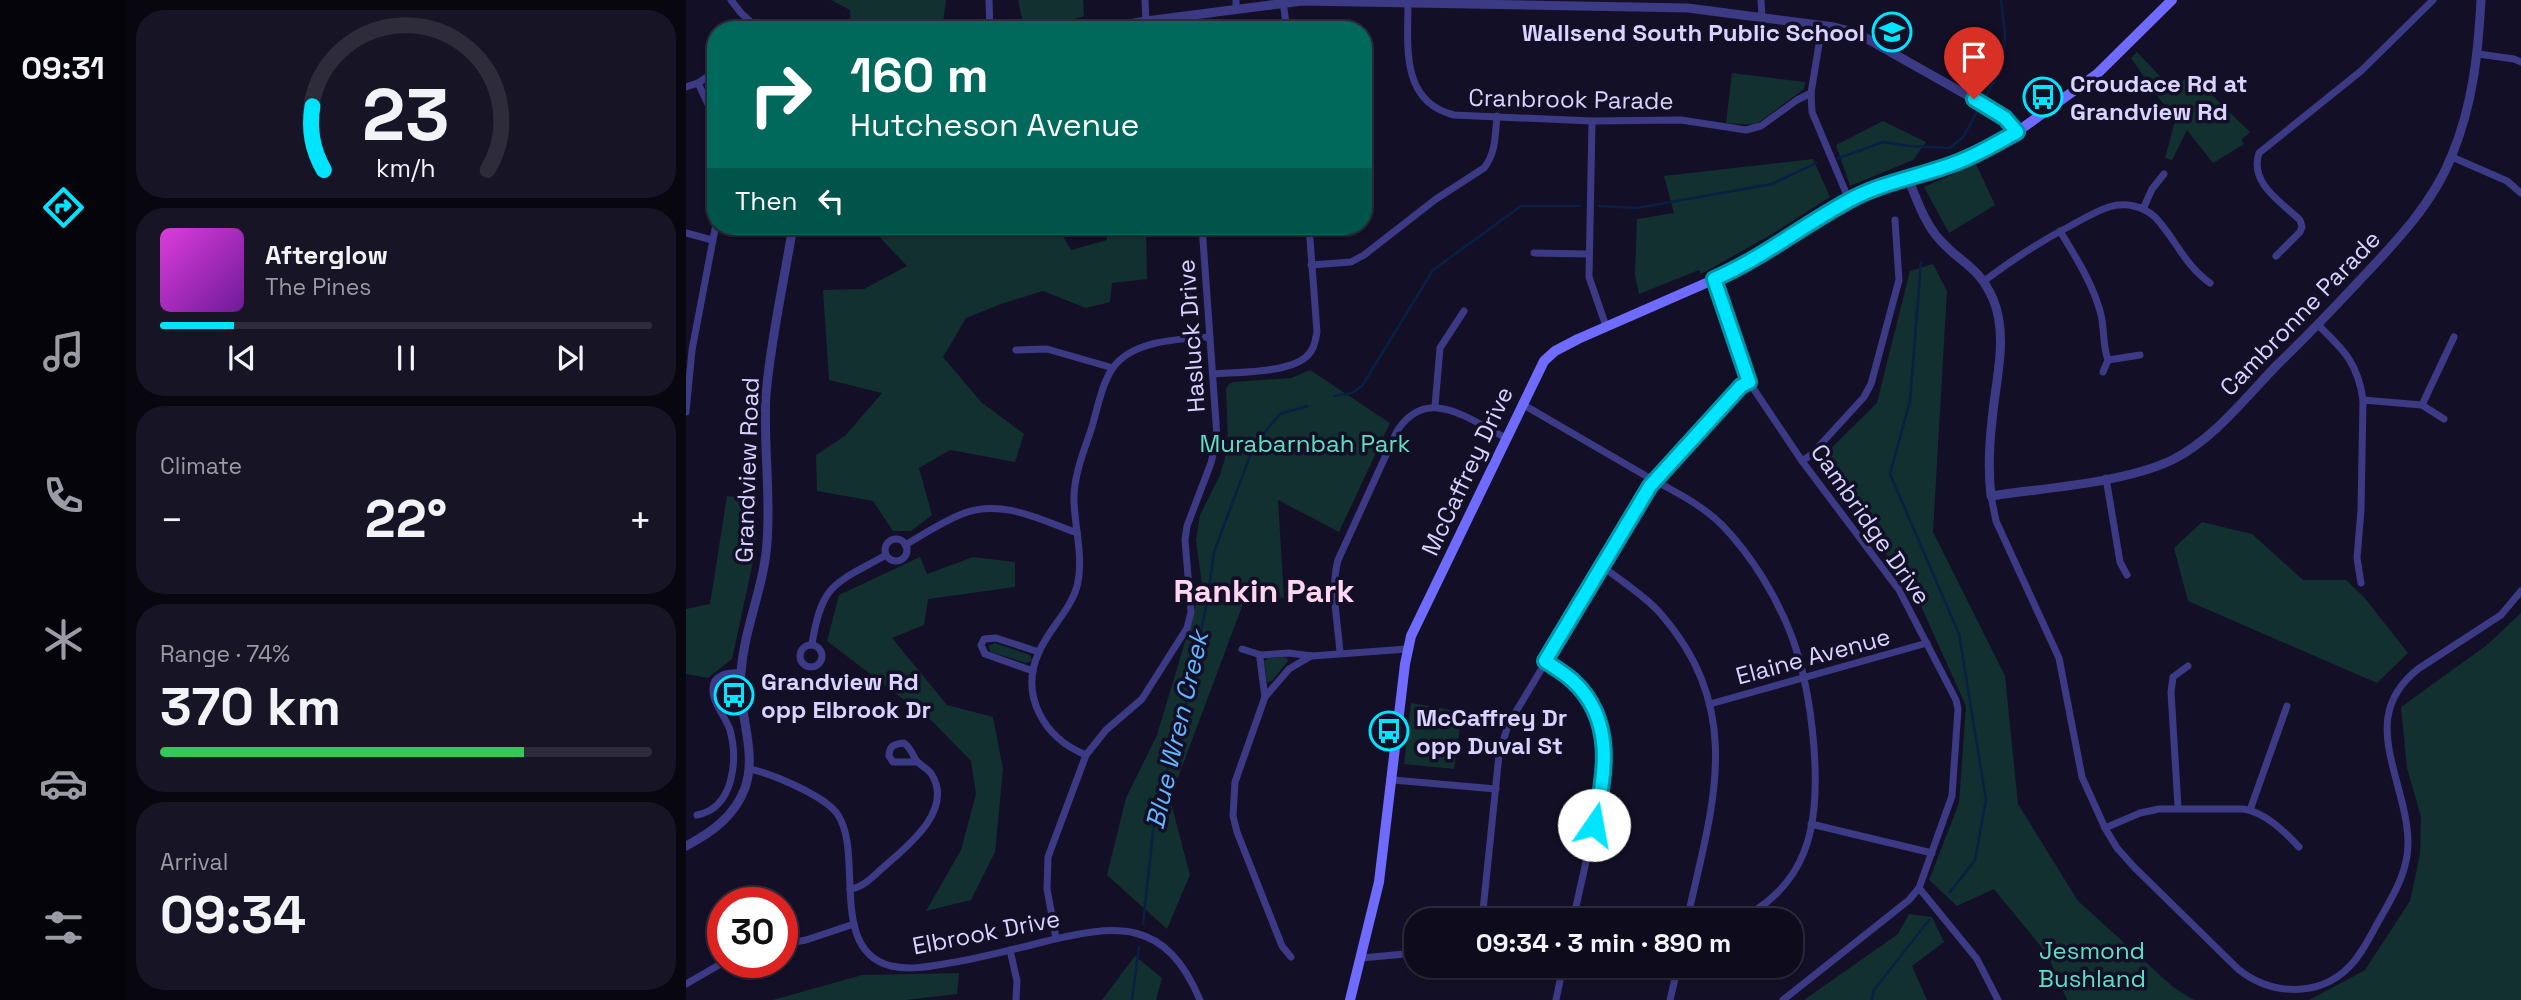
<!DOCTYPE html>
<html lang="en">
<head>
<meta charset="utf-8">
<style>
	:root { --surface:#0e0b1c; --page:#171425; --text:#f1f3f6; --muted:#9b9ba3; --line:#2e2b3b; --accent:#00e5ff }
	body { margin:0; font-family:"Space Grotesk",sans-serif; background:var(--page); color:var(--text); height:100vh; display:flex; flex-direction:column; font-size:26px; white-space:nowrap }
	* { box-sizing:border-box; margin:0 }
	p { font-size:23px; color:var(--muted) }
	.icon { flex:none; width:38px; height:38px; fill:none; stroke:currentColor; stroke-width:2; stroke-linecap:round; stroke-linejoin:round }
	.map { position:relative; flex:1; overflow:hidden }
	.drawer { display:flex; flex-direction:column; gap:10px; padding:10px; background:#08060f; width:560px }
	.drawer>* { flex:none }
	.banner { position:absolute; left:21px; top:21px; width:665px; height:214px; border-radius:28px; box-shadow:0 2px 5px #0004,0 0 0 2px var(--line); background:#00695c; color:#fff; overflow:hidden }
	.speed { position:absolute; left:21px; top:887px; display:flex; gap:14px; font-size:35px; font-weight:700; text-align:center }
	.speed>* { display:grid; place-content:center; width:91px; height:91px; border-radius:50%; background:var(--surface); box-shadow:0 2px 5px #0004,0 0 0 2px var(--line); line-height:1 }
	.speed .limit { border:10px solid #d22; background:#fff; color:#111 }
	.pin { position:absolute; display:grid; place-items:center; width:60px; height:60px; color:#fff; margin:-72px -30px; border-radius:50% 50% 50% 0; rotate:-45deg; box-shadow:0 0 7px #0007 }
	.pin .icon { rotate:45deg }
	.me { position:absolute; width:77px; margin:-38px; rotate:12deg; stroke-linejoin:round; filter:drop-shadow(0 0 5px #0008) }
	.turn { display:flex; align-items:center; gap:24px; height:147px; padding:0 28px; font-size:32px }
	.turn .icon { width:91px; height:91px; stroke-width:2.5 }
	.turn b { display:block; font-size:49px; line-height:60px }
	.then { display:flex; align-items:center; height:66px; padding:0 28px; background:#0003; gap:14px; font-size:26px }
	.big { font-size:52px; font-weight:600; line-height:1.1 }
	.drawer .widget { flex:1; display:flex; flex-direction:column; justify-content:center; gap:10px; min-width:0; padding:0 24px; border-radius:28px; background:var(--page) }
	.drawer .dial { align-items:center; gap:0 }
	.dial svg { height:182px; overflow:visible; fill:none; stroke:var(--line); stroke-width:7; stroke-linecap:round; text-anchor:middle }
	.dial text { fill:var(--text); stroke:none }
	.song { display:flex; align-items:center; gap:21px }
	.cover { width:84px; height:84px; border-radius:10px; background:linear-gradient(135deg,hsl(300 70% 55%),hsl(280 70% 35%)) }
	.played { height:7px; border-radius:4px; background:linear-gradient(90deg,var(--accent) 15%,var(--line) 15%) }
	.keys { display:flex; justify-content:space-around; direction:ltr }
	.heat { display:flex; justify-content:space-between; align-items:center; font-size:38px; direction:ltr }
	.charge { height:10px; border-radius:5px; background:linear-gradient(90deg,#34c759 74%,var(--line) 0) }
	.trip { position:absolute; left:718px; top:908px; width:399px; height:70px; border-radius:28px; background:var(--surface); box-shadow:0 2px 5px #0004,0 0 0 2px var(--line); font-weight:600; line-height:70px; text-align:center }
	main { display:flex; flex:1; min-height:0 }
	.dock { display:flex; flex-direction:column; width:126px; justify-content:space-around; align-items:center; background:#06040b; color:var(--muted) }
	.dock .icon { width:49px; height:49px }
	.dock .on { color:var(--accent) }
	.dock b { font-size:32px; color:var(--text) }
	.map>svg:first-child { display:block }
	.green { fill:#12302f }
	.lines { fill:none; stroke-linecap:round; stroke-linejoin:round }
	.stream { stroke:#0a1f44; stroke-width:2.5 }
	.minor { stroke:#3d3a85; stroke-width:7 }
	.tertiary { stroke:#3d3a85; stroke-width:9 }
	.secondary { stroke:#6f6bff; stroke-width:10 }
	.route-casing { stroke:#0095a6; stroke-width:18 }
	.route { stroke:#00e5ff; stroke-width:12 }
	.labels { text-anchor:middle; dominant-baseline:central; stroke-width:7; stroke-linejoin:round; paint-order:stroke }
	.poi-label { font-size:24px; font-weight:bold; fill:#d9d4ff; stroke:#130f26; text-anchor:start }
	.street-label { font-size:24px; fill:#d9d4ff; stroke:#130f26 }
	.park-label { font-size:24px; fill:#5fe0c0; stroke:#130f26 }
	.water-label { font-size:26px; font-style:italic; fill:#62b6ff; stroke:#130f26 }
	.district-label { font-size:32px; font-weight:bold; fill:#ffd6f0; stroke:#130f26 }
</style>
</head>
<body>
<main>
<nav class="dock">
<b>09:31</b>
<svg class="icon on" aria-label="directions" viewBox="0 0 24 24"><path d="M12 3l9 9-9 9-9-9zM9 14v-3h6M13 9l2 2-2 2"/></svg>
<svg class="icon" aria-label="music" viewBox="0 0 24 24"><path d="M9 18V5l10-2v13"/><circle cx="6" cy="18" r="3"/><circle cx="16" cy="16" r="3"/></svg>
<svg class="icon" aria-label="phone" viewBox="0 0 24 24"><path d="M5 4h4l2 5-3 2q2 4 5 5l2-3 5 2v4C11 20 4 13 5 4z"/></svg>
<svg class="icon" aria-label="climate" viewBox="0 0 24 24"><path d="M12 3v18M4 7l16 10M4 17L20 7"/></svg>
<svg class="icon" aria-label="car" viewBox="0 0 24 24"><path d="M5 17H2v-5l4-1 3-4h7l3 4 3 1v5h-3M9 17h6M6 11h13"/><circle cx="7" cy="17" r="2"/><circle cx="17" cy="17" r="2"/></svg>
<svg class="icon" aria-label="filters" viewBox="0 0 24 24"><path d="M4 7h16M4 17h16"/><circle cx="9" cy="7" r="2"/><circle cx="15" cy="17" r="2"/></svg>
</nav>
<section class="drawer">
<div class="widget dial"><svg viewBox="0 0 100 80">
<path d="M14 69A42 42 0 1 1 86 69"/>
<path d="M14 69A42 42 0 0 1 9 41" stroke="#00e5ff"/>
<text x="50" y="56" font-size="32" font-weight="700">23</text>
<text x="50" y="72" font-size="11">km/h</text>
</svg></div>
<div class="widget">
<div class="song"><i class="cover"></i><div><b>Afterglow</b><p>The Pines</p></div></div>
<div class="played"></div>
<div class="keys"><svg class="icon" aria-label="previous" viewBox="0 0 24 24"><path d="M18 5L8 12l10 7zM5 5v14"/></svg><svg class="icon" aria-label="pause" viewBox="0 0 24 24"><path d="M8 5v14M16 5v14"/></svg><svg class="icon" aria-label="next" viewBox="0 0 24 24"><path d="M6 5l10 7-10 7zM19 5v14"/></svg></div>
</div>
<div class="widget"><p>Climate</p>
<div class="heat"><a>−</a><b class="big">22°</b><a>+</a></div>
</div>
<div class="widget"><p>Range · 74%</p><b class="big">370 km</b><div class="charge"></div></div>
<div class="widget"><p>Arrival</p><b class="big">09:34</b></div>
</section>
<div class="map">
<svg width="1835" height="1000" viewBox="0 0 1835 1000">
	<rect width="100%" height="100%" fill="#130f26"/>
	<!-- green -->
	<g class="green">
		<polygon points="145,0 260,0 256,30 165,30 164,10"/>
		<polygon points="332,0 397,0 398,16 370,25 338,27"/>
		<polygon points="1451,52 1487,90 1504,74 1564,132 1555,140 1558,144 1527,163 1501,130 1486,160 1479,158 1490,117 1475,101 1445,58"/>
		<polygon points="1046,73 1119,82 1118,89 1069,125 1040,123"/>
		<polygon points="1197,121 1240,142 1227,160 1164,186 1150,145"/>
		<polygon points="1127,159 1144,197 1083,236 1015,274 1013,270 953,294 949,275 951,219 988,213 978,176"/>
		<polygon points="1290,164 1309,205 1263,233 1238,187"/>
		<polygon points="183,226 280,226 295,237 343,226 371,226 385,250 421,240 419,226 460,226 461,279 426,283 424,302 400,308 357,291 315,304 280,318 257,357 295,402 338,434 329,462 264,450 233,468 246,515 225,531 207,531 187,501 131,491 130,455 160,435 196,393 143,380 137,290 178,289 221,266"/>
		<polygon points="1247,264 1261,291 1247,532 1319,676 1332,804 1392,901 1487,987 1508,1000 1381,1000 1361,954 1308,889 1271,906 1243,880 1273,803 1280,706 1230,595 1132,461 1191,403 1224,271"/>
		<polygon points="624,370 704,423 653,532 592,500 598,598 561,593 484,799 504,875 481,929 421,875 440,798 471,735 516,585 510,540 514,515 534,475 539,458 542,442 540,389 543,384 548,382 605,378"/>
		<polygon points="41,496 68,499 70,548 46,659 22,678 0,674 0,609 24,604"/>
		<polygon points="1516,522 1566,534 1617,580 1660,580 1678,597 1722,653 1691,683 1502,601 1488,548"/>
		<polygon points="234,557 241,574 287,557 329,562 329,587 242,599 238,625 206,638 261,705 307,717 317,769 309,852 285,900 240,911 275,850 290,794 285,761 247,722 141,641 153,595"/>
		<polygon points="1835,613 1835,1000 1623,1000 1679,970 1724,901 1734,854 1735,817 1721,768 1715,707 1801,645"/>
		<polygon points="309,643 344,655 346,661 340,663 305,652 302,646"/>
		<polygon points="597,657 601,658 602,661 586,681 581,682 578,661 583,658"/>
		<polygon points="725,703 776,712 768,769 718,764"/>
		<polygon points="1223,914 1246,917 1258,942 1226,966 1241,1000 1118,1000 1212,934"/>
		<polygon points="449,956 476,978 470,1000 416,1000"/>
		<polygon points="273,973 271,994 219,1000 87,1000 176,975"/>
	</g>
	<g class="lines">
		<!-- stream -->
		<g class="stream">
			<polyline points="1153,158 1197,142 1223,146 1264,148 1277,137 1309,80 1317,61 1319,35 1315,0"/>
			<polyline points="913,206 951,208 1086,184 1130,163"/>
			<polyline points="1235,262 1224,401 1204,474 1273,634 1300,800 1289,860 1264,892"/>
			<polyline points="648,396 666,393 676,386 747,270 835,206 894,206"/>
			<polyline points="457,924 470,805 496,724 521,602 528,552 568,445 594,414 621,406"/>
			<polyline points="446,1000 453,947"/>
			<polyline points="1186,1000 1188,990 1243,920"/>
		</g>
		<!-- minor -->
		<g class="minor">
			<polyline points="45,0 55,13 74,30"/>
			<polyline points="303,0 304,30"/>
			<polyline points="459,0 460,21"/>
			<polyline points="550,0 550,8"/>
			<polyline points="1075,0 1076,17"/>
			<polyline points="597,2 601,30"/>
			<path d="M 722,3 C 722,45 714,102 768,115 L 906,121 L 995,120 L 1060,130 L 1075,126 L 1111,100 L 1125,93"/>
			<polyline points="1136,26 1125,93 1126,112 1163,200"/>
			<polyline points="1792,54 1828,59 1835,62"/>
			<polyline points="12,83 30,121"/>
			<polyline points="0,87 12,83 30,71"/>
			<polyline points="906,121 903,277 920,326"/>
			<polyline points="1766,157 1821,181 1835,193"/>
			<polyline points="1457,209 1466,189 1478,174"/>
			<path d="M 1374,231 C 1389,256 1406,282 1414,311 C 1419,327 1416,344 1422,360 L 1417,372"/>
			<polyline points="0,233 26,240"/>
			<polyline points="848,253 902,254"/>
			<path d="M 1590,256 L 1614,232 L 1616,227 L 1614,220 C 1595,202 1563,183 1573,153 L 1675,71 L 1747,0"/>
			<path d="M 625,265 L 665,262 L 678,255 L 750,199 L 798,168 C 810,153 809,135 811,116"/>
			<path d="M 1298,281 C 1326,260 1353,242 1384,226 C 1397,219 1410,211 1423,207 C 1439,202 1457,206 1469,217 C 1489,238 1499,266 1524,283"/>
			<path d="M 1632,325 C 1657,349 1672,363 1677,400 L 1675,510 L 1671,558 L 1675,583"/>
			<polyline points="330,350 361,349 427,368"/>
			<polyline points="1422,360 1454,355"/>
			<path d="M 527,374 C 552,372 601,373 620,357 C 628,350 629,342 631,332 L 623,226"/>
			<polyline points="1063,382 1116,461 1213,590 1270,700 1272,709 1266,796 1233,888 1223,900 1097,1000"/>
			<polyline points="1677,400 1736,405 1758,419"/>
			<path d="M 836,404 C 877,428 919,452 960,476 C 986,490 1015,504 1036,525 C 1066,556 1091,597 1106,637 C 1126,692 1140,798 1118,852 C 1106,883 1079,910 1048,920"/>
			<polyline points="1736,405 1768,337"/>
			<polyline points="749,406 754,348 778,311"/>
			<polyline points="0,412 6,350 30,224"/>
			<polyline points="1116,461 1125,455 1178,397 1185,384 1213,280 1209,220"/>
			<polyline points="1420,478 1434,562 1441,575"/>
			<path d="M 1305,496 L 1310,521 L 1373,658 L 1396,777 L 1419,828 L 1431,848 L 1448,867 L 1552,969 C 1584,995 1632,998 1663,967 C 1677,953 1685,934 1695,917 C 1708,894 1722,871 1722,843 C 1722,801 1696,754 1702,717 C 1705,697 1717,681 1732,669 L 1815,615 L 1835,591"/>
			<circle cx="210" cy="550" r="11"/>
			<path d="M 219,545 C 238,534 256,522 276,514 C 315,498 355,520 391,533"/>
			<path d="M 916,566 C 935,581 958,595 974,613 C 1061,712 1026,807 1001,920"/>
			<path d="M 126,644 C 136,582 149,584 200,555"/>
			<circle cx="125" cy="656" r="11"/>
			<polyline points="556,649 575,655"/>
			<path d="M 654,653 C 652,623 644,589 652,560 L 711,431 C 742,384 783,420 820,438"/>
			<path d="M 859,661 C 869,668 881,674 889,683 C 929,728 920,772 908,826 C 901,857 894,889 887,920"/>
			<polyline points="347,671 299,654 295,645 298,639 310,638 353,652"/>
			<polyline points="579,697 603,669 625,656"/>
			<polyline points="1024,704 1241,643"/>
			<path d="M 400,755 C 358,738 333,695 353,652 C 363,628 387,608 392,582 C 397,556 389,528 388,502 C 387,478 397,453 405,430 C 411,411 415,386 426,369 C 446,340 493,339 524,337"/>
			<path d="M 64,769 C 86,774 140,796 152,815 C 178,855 142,950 205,966 C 222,970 241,967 258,964 C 292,959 324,950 357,942 C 432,923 480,919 514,1000"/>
			<polyline points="707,780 810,789"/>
			<polyline points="1492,807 1485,692 1487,677 1502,666"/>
			<polyline points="1564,810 1601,706"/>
			<path d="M 11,815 C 48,808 52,760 44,730 C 40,717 27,704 27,690 C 26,674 43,672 55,673"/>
			<polyline points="1125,824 1246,853"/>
			<path d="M 1419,828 L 1454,813 L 1473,809 L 1557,809 C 1579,812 1599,832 1613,847"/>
			<polyline points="1233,888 1291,959 1312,1000"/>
			<path d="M 164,889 C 179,887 189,874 200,865 C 223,845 267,810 246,775 C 242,768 234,766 230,760 C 226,754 225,748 218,743 C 208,744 203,746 203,756 L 207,762 L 231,762"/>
			<polyline points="796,920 813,755 822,725 965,486 1055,386 1063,382 1028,279"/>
			<polyline points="370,938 361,889 362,857 400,755 420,730 456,699 501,628 505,612 499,540 501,526 525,463 531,437 516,226"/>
			<polyline points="96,944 120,940 168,924"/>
			<polyline points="324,950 331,981 330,1000"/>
			<polyline points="605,957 596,946 551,832 547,816 549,782 579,697 574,659 575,655 603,653 626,656 721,649"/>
			<polyline points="675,958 730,953"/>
			<polyline points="0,984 38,962"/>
			<polyline points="870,1000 877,966"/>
			<polyline points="984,1000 992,966"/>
		</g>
		<!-- tertiary -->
		<g class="tertiary">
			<polyline points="410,30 460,21 616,1 1002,8 1148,27 1171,33 1302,107 1319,118 1331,132"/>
			<path d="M 1222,178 C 1230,198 1239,224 1254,240 C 1275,264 1292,265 1307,299 C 1323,337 1309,382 1306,421 C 1303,447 1302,470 1305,496 C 1358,488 1438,483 1486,460 C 1527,440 1559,398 1591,365 C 1619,338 1646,310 1672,282 C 1708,244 1747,204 1766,155 C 1787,104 1792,54 1795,0"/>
			<path d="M 0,846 C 26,832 48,817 59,788 C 72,751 51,711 55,673 C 58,628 78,587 81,543 C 85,493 77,443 80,394 C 85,338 98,281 107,226"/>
		</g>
		<!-- secondary -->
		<polyline class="secondary" points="664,1000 693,882 719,664 725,636 858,361 869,351 892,339 1059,266 1163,200 1188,189 1260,167 1293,154 1331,132 1411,74 1486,0"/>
	</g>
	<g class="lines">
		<defs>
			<path id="route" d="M 908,825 C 919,775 930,720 886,680 C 878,673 868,667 859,661 L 964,486 L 1055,386 L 1063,382 L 1028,279 C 1076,258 1116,226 1162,201 C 1192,184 1226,178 1258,167 C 1284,159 1307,145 1331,132 L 1319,118 L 1288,99"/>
		</defs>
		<!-- route casing -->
		<use href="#route" class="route-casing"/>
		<!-- route -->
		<use href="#route" class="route"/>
	</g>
	<!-- icons -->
	<defs>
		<symbol id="school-ring" viewBox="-11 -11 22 22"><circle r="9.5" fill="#130f26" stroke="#00e5ff" stroke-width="1.5"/><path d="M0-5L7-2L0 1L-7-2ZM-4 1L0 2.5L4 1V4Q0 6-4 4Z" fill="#00e5ff"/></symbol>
		<symbol id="bus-ring" viewBox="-11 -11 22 22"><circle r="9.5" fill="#130f26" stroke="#00e5ff" stroke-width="1.5"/><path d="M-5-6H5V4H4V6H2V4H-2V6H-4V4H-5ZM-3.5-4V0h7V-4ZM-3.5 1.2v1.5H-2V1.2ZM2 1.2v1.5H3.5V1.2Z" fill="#00e5ff"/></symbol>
	</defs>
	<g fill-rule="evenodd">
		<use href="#school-ring" x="1184" y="10" width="44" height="44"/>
		<use href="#bus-ring" x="1335" y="75" width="44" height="44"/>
		<use href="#bus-ring" x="26" y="673" width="44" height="44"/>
		<use href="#bus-ring" x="681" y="709" width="44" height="44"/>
	</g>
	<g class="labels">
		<!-- poi labels -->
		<g class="poi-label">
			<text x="1179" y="32" text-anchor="end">Wallsend South Public School</text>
			<text x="1384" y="83">Croudace Rd at<tspan x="1384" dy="28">Grandview Rd</tspan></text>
			<text x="75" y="681">Grandview Rd<tspan x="75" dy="28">opp Elbrook Dr</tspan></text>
			<text x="730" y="717">McCaffrey Dr<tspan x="730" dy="28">opp Duval St</tspan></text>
		</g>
		<!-- street labels -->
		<g class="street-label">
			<text transform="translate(885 99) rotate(1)">Cranbrook Parade</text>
			<text transform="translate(1614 313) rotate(-46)">Cambronne Parade</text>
			<text transform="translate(505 336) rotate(-94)">Hasluck Drive</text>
			<text transform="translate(61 470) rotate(-88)">Grandview Road</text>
			<text transform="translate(781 471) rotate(-65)">McCaffrey Drive</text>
			<text transform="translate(1185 524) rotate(55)">Cambridge Drive</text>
			<text transform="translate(1127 656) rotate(-15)">Elaine Avenue</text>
			<text transform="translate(300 932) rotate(-11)">Elbrook Drive</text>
		</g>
		<!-- park labels -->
		<g class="park-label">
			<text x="619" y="443">Murabarnbah Park</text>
			<text x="1406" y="950">Jesmond<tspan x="1406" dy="28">Bushland</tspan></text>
		</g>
		<!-- water labels -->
		<g class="water-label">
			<text transform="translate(491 730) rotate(-77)">Blue Wren Creek</text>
		</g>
		<!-- district labels -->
		<g class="district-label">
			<text x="578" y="591">Rankin Park</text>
		</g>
	</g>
</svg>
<div class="speed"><div class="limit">30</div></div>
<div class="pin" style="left:1288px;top:99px;background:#d93025"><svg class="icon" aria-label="arrive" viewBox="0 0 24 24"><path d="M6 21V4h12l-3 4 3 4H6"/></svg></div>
<svg class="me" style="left:908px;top:825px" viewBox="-20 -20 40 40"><circle r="19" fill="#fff"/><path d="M0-13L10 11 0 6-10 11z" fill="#00e5ff"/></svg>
<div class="trip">09:34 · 3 min · 890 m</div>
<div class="banner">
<div class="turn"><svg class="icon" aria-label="right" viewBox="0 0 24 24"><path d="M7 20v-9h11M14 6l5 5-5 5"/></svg><div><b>160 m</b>Hutcheson Avenue</div></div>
<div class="then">Then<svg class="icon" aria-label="left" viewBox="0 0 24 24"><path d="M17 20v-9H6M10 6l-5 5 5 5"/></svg></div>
</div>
</div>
</main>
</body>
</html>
